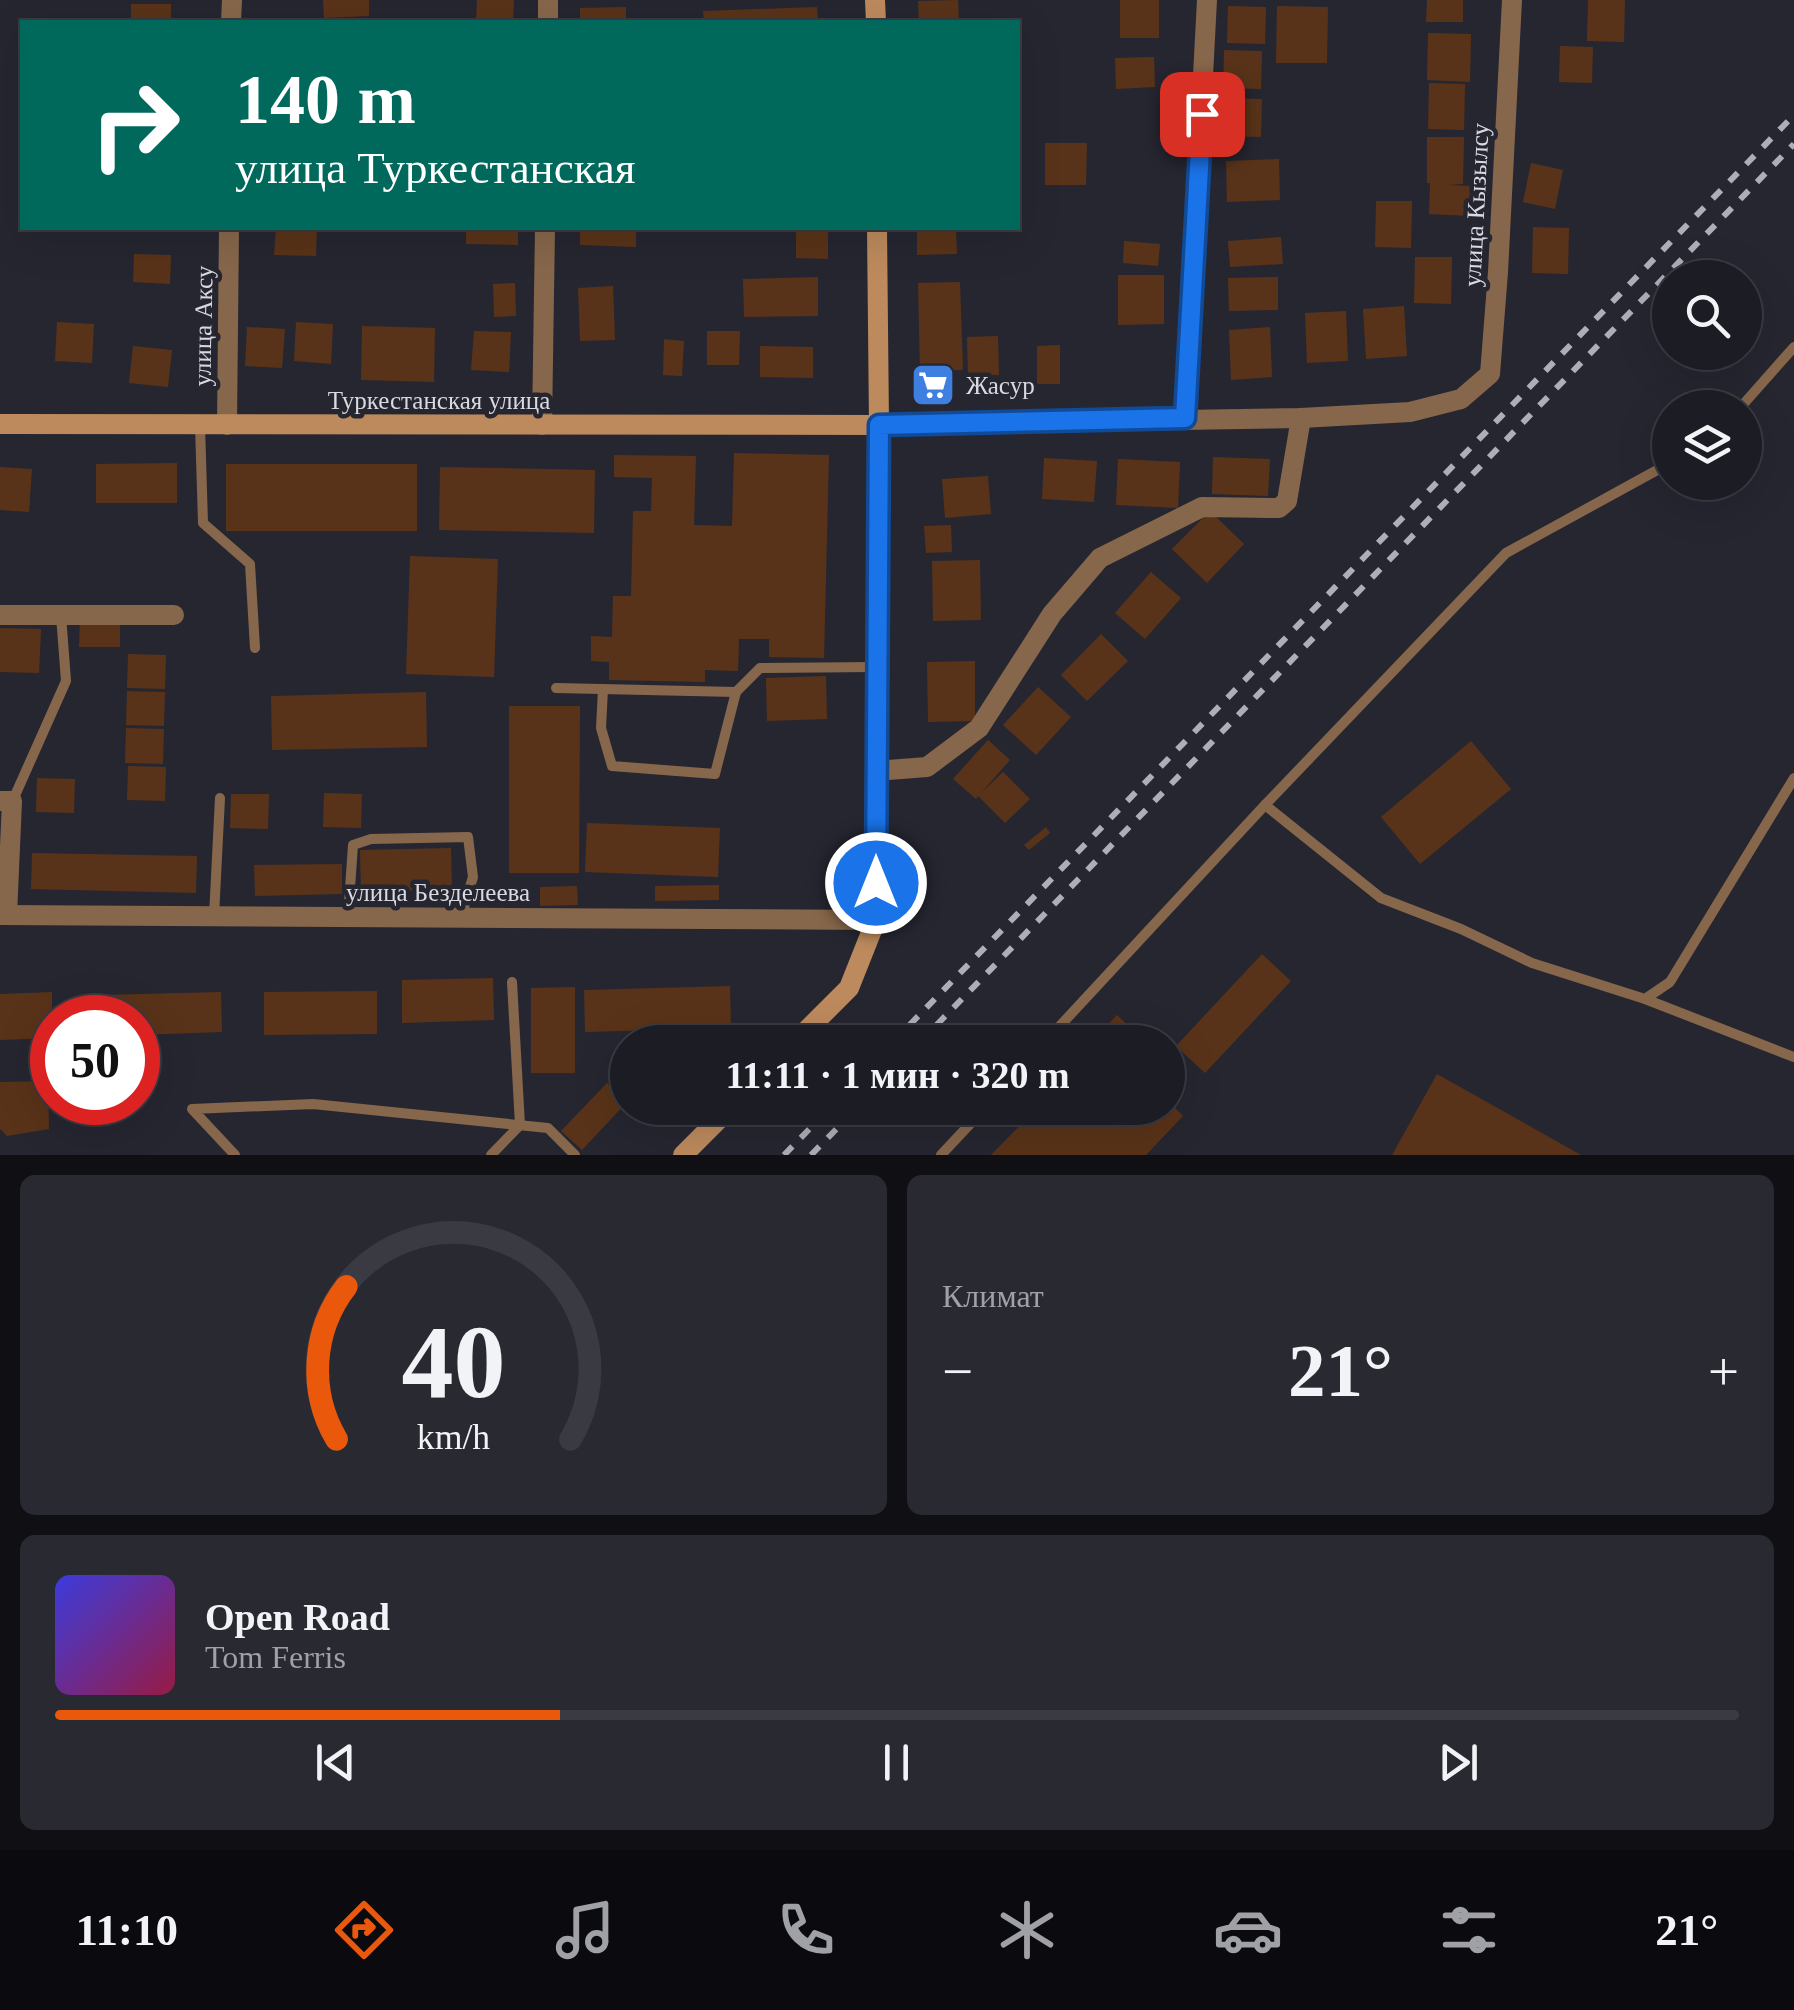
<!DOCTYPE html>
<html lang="ru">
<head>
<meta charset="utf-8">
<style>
	:root { --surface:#1c1c25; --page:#292932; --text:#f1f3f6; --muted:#a0a1a7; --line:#3a3a42; --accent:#ea580c }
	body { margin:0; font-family:Georgia,serif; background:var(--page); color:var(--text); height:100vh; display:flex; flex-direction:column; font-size:38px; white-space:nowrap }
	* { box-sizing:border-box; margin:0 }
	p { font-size:32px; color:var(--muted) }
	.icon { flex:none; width:55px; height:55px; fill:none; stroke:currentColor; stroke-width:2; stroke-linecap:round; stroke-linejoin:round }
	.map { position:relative; height:1155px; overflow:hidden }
	.panel { display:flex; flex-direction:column; gap:20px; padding:20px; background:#0f0f14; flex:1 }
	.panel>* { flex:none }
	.hud { position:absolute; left:20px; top:20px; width:1000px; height:210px; border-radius:0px; box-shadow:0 10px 40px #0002,0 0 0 2px var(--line); background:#00695c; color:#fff; overflow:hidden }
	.controls { position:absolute; left:1652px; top:260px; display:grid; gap:20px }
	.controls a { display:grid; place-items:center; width:110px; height:110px; border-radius:50%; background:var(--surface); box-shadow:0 10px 40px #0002,0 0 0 2px var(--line); font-size:50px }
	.speed { position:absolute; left:30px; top:995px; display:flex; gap:20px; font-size:50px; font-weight:700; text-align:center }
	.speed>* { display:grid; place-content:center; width:130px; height:130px; border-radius:50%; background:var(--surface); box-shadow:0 10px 40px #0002,0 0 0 2px var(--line); line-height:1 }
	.speed .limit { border:15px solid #d22; background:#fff; color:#111 }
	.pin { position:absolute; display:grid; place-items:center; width:85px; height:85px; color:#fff; margin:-42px; border-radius:20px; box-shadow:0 5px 15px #0006 }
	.me { position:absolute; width:110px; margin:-55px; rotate:0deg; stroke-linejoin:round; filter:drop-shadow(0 0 8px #0008) }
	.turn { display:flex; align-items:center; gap:35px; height:210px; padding:0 50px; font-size:45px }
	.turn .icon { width:130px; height:130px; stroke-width:2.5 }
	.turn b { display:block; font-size:70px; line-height:85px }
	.big { font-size:75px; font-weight:700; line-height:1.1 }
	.panel .card { flex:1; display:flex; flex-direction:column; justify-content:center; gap:15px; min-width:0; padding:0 35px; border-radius:15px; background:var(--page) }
	.panel .dial { align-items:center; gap:0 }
	.dial svg { height:260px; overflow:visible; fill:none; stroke:var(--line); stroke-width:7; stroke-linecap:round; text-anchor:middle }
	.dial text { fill:var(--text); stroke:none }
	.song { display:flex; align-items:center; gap:30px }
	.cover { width:120px; height:120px; border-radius:15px; background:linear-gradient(135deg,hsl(240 70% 55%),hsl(340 70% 35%)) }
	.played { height:10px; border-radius:5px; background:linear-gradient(90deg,var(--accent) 30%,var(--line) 30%) }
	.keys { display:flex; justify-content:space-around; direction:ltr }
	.heat { display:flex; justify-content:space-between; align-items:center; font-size:55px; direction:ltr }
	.panel .tiles { flex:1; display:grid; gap:20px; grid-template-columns:1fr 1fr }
	.card:last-child { grid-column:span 2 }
	.trip { position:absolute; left:610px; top:1025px; width:575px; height:100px; border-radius:50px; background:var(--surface); box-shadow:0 10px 40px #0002,0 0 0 2px var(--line); font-weight:700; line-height:100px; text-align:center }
	.dock { display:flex; height:160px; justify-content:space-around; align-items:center; background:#0b0b0f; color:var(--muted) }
	.dock .icon { width:70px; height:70px }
	.dock .selected { color:var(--accent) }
	.dock b { font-size:45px; color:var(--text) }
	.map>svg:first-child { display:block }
	.building { fill:#593319 }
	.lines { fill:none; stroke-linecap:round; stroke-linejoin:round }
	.lane { stroke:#87674b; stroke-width:10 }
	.street { stroke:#87674b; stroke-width:20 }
	.secondary { stroke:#bd8a5d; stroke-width:20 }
	.rail { stroke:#aeaeb6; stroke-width:6; stroke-dasharray:12 12; stroke-linecap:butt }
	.route-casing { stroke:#114b97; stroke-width:25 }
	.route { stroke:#1a73e8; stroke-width:18 }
	.labels { text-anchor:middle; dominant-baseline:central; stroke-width:9; stroke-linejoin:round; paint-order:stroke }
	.street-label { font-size:25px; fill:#d9d9e1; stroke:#262631 }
	.poi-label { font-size:25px; fill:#d9d9e1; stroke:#262631; text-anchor:start }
</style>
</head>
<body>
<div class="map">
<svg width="1794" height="1155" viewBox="0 0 1794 1155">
	<rect width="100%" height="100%" fill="#262631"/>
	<!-- building -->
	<g class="building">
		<polygon points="323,0 369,0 369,16 324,18"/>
		<polygon points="477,0 514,0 513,22 476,22"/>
		<polygon points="958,0 959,22 919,22 918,1"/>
		<rect x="1120" y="0" width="39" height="38"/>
		<polygon points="1427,0 1463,0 1463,22 1426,22"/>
		<polygon points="1588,0 1625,0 1624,42 1587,41"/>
		<rect x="131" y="4" width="40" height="18"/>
		<polygon points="1228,6 1266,7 1265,44 1227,43"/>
		<polygon points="1277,6 1328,7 1327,63 1276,63"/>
		<polygon points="626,7 626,22 580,22 580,8"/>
		<polygon points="817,7 818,22 704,22 703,11"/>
		<polygon points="1428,33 1471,34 1470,82 1427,80"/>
		<polygon points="1560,46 1593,47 1592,83 1559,82"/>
		<polygon points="1224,50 1262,51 1261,89 1223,88"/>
		<polygon points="1154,57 1155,87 1116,89 1115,58"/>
		<polygon points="1429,83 1465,84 1464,130 1428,129"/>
		<polygon points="1226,98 1262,99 1261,137 1225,136"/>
		<polygon points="1427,137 1464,137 1463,184 1448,185 1473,186 1471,216 1429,214 1430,183 1427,183"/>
		<polygon points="1045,143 1087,143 1086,185 1045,185"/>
		<polygon points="1279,159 1280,200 1227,202 1226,161"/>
		<polygon points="1531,163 1563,170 1555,209 1523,202"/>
		<polygon points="1376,201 1412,201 1411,248 1375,247"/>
		<polygon points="1533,227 1569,228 1568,274 1532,273"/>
		<polygon points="276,228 317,228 316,256 274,255"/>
		<polygon points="466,228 518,228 518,245 466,244"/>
		<polygon points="580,228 636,228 636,247 580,245"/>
		<polygon points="796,228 828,228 828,259 796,258"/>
		<polygon points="917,228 956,228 957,254 917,255"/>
		<polygon points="1281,237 1283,264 1230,267 1228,241"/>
		<polygon points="1124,241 1160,244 1158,266 1123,263"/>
		<polygon points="134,254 171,255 170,284 133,282"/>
		<polygon points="1415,257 1452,257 1451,304 1414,303"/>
		<polygon points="1118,275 1164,275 1164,324 1118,325"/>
		<polygon points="818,277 818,316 744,317 743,279"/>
		<polygon points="1278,277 1278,310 1229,311 1228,278"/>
		<polygon points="960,282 963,370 920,371 918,283"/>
		<polygon points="515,283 516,316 494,317 493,284"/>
		<polygon points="613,286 615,340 580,341 578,288"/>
		<polygon points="1404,306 1407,356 1366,359 1363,309"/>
		<polygon points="1346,311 1348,361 1307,363 1305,313"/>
		<polygon points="57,322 94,324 92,363 55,361"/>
		<polygon points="296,322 333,324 331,364 294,361"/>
		<polygon points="362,326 435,328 434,382 361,380"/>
		<polygon points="247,327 285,329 282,368 245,366"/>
		<polygon points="1270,327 1272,377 1231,380 1229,330"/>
		<polygon points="474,331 511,332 509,372 471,370"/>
		<polygon points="707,331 740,331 739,365 707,365"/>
		<polygon points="998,336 999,375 968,375 967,337"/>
		<polygon points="664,339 684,341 682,376 663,375"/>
		<polygon points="1060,345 1060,384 1037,384 1037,346"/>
		<polygon points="133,346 172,350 168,387 129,383"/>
		<polygon points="760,346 813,347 813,378 760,377"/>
		<polygon points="734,453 829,455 824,658 769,657 769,639 739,639 738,671 705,670 705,682 609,680 609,662 591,661 591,636 612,637 613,596 631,596 633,511 651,511 652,478 614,477 614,455 696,456 694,525 732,526"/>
		<polygon points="1213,457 1270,459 1268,496 1212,494"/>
		<polygon points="1044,458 1097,461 1094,502 1042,499"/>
		<polygon points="1118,459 1180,462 1178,508 1116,505"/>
		<polygon points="177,463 177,503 96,503 96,464"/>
		<rect x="226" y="464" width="191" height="67"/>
		<polygon points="0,467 32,469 29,512 0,510"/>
		<polygon points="440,467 595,470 594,533 439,530"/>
		<polygon points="988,476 991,514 945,518 942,479"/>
		<polygon points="1210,511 1244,544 1207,583 1172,549"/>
		<polygon points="951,525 952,552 926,553 924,526"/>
		<polygon points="410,556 498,559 494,677 406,674"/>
		<polygon points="980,560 981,620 933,621 932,561"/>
		<polygon points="1151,572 1181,598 1145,639 1115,613"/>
		<polygon points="80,619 120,620 120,647 79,647"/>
		<polygon points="0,628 41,629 39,673 0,672"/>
		<polygon points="1101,634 1128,661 1087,701 1061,675"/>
		<polygon points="128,654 166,655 165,689 127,688"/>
		<polygon points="975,661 975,721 928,722 927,662"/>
		<polygon points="826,676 827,719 767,721 766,678"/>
		<polygon points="1038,687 1071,717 1036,755 1003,725"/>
		<polygon points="127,691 165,692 164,726 126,725"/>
		<polygon points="426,692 427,747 272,750 271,696"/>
		<polygon points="509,706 580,706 579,873 509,873"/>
		<polygon points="126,728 164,729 163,764 125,763"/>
		<polygon points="988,740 1010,760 981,793 1003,772 1030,799 1005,823 978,796 976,799 953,779"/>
		<polygon points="1471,741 1511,789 1420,864 1381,817"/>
		<polygon points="128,766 166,767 165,801 127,800"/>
		<polygon points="37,778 75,779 74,813 36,812"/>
		<polygon points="324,793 362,794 361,828 323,827"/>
		<polygon points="231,794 269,794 268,829 230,828"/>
		<polygon points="587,823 720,828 718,877 585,872"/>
		<polygon points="1046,827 1050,833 1029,850 1024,845"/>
		<polygon points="451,848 452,890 361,891 360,850"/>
		<polygon points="32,853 197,856 196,893 31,889"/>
		<polygon points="342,864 342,894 255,896 254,865"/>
		<polygon points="719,885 719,900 655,901 655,886"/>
		<polygon points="577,886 578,905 540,906 540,887"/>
		<polygon points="1262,954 1291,981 1205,1073 1176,1046"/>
		<polygon points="493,978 494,1020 402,1023 402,980"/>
		<polygon points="730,986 731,1028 585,1032 584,990"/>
		<polygon points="575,987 575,1073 531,1073 531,988"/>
		<polygon points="377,991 377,1034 264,1035 264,992"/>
		<polygon points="52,992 52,1038 0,1040 0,994"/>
		<polygon points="221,992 222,1032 138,1035 138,1018 99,1018 99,995"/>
		<polygon points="1117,1015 1146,1042 1091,1042"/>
		<polygon points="1437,1074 1581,1155 1392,1155"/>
		<polygon points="48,1081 49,1129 7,1136 0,1129 0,1082"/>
		<polygon points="607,1083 627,1102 582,1150 561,1131"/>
		<polygon points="1168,1101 1183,1116 1146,1155 991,1155 1037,1108 1168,1108"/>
	</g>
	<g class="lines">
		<!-- lane -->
		<g class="lane">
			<polyline points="1740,408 1794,347"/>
			<polyline points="200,425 203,523 250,564 255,648"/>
			<polyline points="556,688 736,692 760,668 876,667"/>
			<polyline points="603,689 601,728 612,766 715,774 736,692"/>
			<polyline points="13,800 66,681 61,615"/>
			<polyline points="1265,805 1381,898 1461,929 1532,963 1645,999 1670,982 1794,778"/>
			<polyline points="214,916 220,798"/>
			<polyline points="348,917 353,845 371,839 468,837 473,877 461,917"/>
			<polyline points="1645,999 1794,1057"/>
			<polyline points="1045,1042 1265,805 1506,553 1670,463"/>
			<polyline points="235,1155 192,1109 313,1104 548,1128 575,1155"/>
			<polyline points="491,1155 520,1125 512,982"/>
			<polyline points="941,1155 985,1108"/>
		</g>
		<!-- street -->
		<g class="street">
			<polyline points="231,22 232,0"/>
			<polyline points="548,22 548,0"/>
			<polyline points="1185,418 1207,0"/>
			<polyline points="227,425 229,228"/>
			<polyline points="542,425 545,228"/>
			<polyline points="879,425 1301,418 1410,412 1461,399 1490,374 1498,272 1512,0"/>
			<polyline points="0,615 174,615"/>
			<polyline points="875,771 927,767 979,728 1052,614 1100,558 1202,507 1279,508 1287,501 1301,418"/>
			<polyline points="0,801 12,801 7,915"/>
			<polyline points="0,915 876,920"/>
		</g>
		<!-- secondary -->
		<g class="secondary">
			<polyline points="875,0 876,22"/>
			<polyline points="0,424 879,425"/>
			<polyline points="795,1042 849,988 876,920 879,425 877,228"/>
			<polyline points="683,1155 730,1108"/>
		</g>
		<!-- rail -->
		<g class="rail">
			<polyline points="893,1042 1794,115"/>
			<polyline points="920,1042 1794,144"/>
			<polyline points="784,1155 830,1108"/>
			<polyline points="811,1155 857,1108"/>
		</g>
	</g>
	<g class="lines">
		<defs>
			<polyline id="route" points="876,883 879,425 1185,418 1202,114"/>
		</defs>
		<!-- route casing -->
		<use href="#route" class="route-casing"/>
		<!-- route -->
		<use href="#route" class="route"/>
	</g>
	<!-- icons -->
	<defs>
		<symbol id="supermarket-square" viewBox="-11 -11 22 22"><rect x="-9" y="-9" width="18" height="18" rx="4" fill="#3f7fe0" stroke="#262631"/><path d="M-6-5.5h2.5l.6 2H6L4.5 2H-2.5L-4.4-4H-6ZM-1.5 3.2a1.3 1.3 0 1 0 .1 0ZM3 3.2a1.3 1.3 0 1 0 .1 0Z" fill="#fff"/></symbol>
	</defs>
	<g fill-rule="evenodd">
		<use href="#supermarket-square" x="908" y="360" width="50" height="50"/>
	</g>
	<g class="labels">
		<!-- street labels -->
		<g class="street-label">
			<text transform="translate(1476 205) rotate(-87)">улица Кызылсу</text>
			<text transform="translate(203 326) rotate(-89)">улица Аксу</text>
			<text x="439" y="400">Туркестанская улица</text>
			<text x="438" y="892">улица Безделеева</text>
		</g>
		<!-- poi labels -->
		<g class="poi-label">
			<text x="966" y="385">Жасур</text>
		</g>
	</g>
</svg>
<div class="controls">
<a><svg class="icon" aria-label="search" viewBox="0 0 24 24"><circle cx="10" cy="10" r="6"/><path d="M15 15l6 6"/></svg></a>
<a><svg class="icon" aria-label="layers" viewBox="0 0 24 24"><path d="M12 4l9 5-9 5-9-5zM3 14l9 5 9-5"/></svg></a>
</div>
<div class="speed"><div class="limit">50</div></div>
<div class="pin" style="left:1202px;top:114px;background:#d93025"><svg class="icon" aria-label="arrive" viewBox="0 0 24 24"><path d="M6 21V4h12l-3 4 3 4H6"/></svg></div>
<svg class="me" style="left:876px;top:883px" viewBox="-20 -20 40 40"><circle r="17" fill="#1a73e8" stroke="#fff" stroke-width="3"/><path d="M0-11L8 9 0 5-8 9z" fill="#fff"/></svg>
<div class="trip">11:11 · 1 мин · 320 m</div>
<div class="hud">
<div class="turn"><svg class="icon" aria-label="right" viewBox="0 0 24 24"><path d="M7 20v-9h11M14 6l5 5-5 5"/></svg><div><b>140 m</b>улица Туркестанская</div></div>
</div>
</div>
<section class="panel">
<div class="tiles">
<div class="card dial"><svg viewBox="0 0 100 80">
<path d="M14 69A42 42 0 1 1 86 69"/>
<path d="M14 69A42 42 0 0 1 17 22" stroke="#ea580c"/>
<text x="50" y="56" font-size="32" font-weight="700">40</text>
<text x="50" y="72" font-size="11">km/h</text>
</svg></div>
<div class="card"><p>Климат</p>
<div class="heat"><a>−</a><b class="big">21°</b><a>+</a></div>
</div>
<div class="card">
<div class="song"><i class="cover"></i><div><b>Open Road</b><p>Tom Ferris</p></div></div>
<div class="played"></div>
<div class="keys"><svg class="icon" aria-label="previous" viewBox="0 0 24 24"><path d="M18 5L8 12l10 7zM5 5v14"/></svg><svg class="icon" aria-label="pause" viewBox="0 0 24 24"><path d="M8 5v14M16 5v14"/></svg><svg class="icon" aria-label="next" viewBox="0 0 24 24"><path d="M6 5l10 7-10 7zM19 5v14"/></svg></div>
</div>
</div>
</section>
<nav class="dock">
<b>11:10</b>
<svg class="icon selected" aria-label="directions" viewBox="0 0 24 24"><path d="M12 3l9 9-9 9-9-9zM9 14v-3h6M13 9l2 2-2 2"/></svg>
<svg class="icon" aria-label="music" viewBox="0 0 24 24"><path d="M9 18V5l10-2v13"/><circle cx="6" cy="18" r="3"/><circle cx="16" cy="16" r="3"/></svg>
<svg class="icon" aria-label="phone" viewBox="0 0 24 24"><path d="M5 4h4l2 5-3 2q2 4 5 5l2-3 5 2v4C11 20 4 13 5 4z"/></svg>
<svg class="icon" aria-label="climate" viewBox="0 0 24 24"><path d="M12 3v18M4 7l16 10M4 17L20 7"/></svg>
<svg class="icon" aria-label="car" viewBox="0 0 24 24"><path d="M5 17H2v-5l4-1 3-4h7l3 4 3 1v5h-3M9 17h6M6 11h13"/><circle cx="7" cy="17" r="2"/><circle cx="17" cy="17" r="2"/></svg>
<svg class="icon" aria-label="filters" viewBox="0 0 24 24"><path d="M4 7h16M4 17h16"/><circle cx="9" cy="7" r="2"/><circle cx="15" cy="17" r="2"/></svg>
<b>21°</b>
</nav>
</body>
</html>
